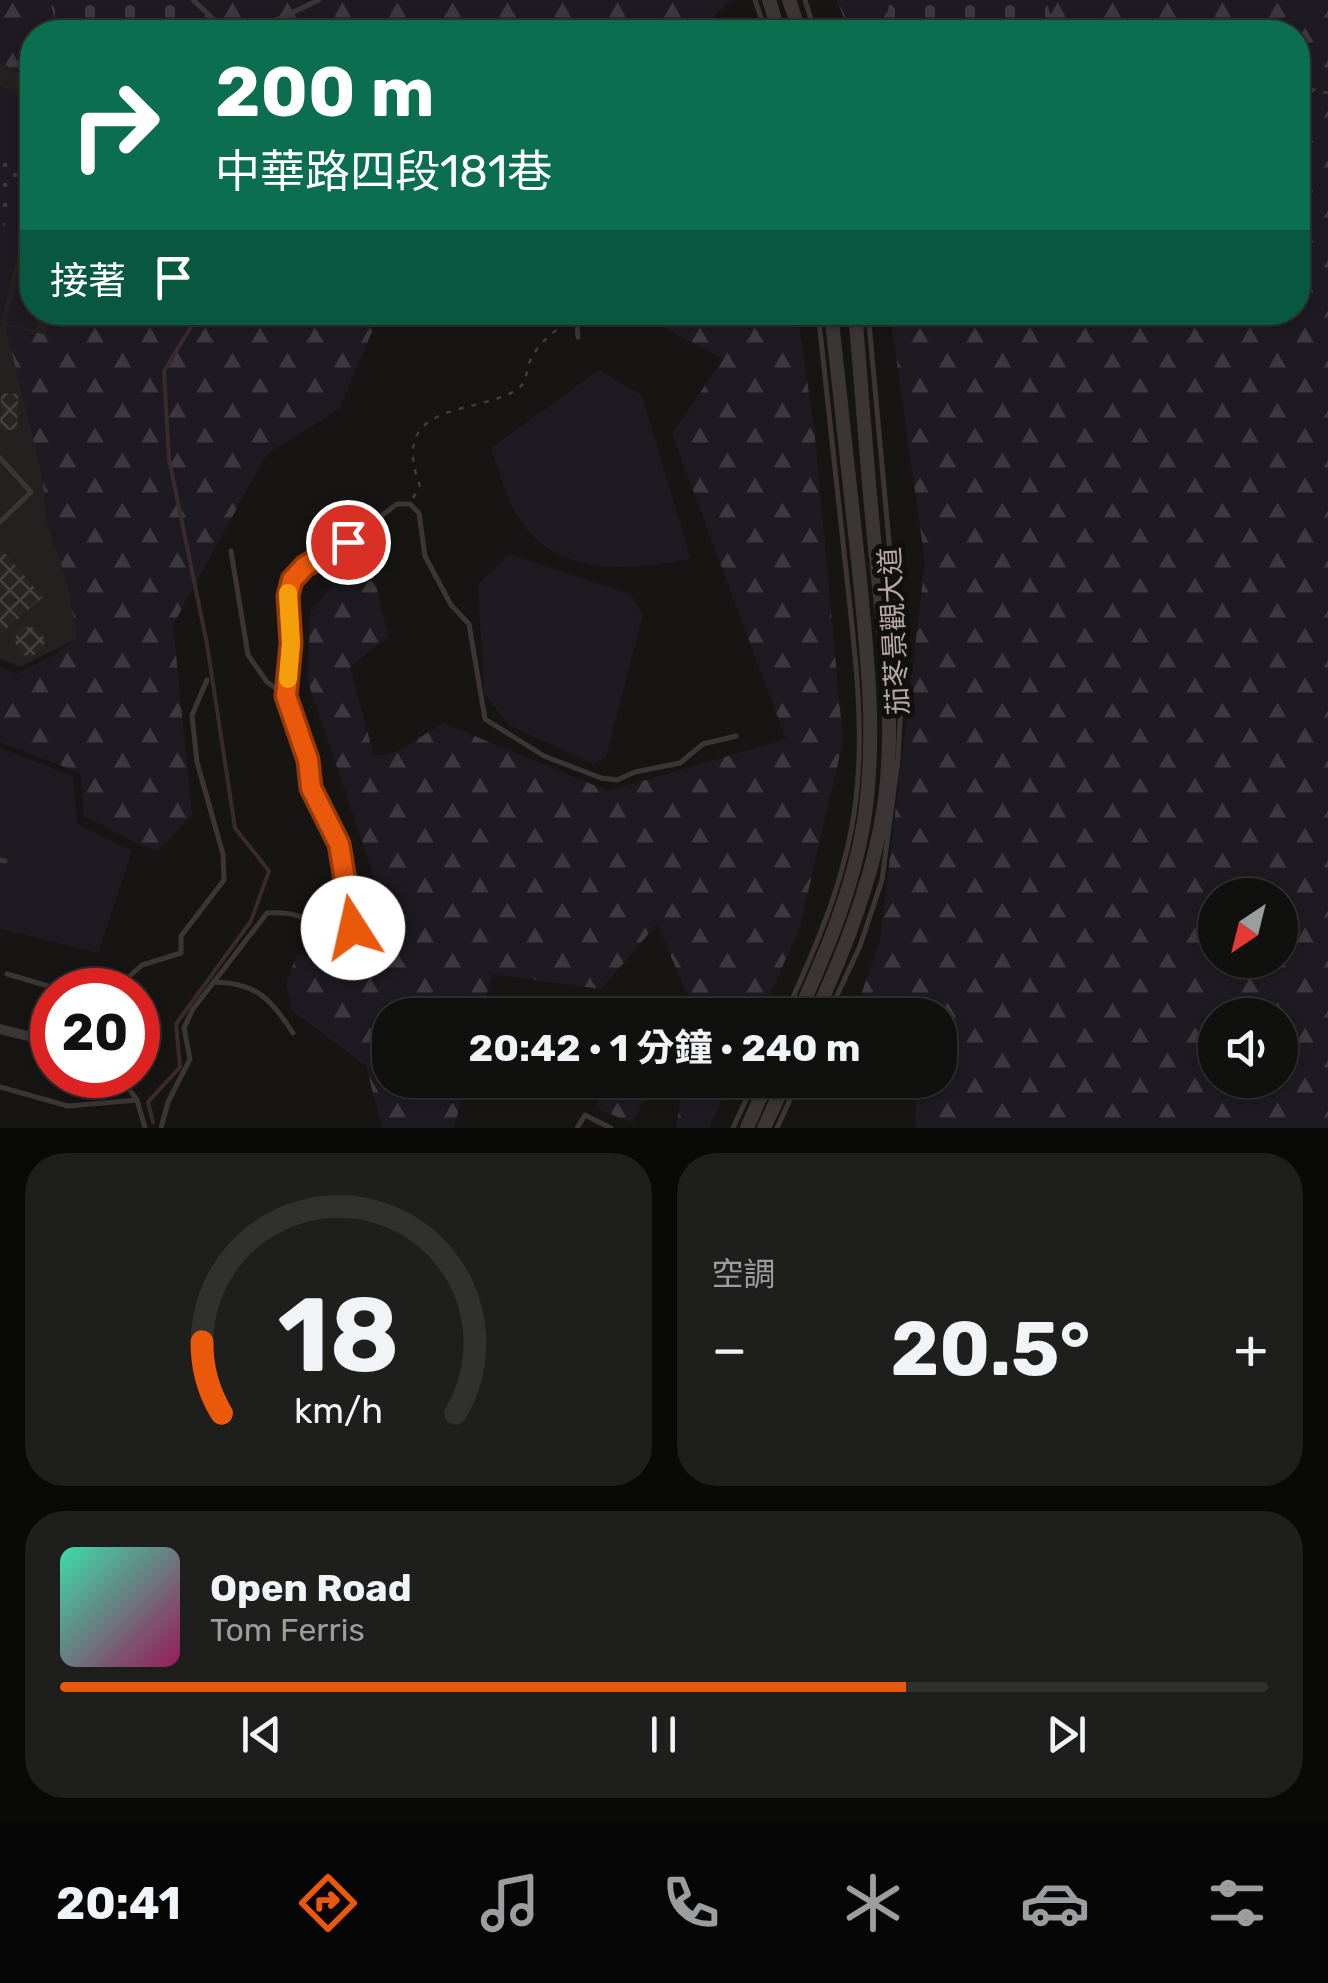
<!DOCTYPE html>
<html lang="zh-TW">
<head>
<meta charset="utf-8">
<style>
	:root { --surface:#10100f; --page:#1e1e1d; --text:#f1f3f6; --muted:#9c9d9e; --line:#30302f; --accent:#ea580c }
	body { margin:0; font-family:Rubik,"Noto Sans TC",sans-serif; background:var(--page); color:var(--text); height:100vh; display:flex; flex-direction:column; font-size:38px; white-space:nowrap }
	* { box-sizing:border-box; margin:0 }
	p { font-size:32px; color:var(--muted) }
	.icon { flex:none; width:55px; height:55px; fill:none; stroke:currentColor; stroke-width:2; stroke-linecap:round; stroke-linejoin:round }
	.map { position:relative; height:1128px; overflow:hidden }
	.panel { display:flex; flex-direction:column; gap:25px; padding:25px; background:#090908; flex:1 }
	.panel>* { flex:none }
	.hud { position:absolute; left:20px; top:20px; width:1290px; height:305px; border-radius:40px; box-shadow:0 2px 8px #0004,0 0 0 2px var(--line); background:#0b6e4f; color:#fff; overflow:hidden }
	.needle { width:65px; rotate:215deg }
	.controls { position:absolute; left:1198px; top:878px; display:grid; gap:20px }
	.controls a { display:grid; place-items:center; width:100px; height:100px; border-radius:50%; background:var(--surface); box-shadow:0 2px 8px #0004,0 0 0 2px var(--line); font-size:50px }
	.speed { position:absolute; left:30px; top:968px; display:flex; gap:20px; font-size:50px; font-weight:700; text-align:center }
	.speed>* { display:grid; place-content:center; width:130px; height:130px; border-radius:50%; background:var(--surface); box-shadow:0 2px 8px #0004,0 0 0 2px var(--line); line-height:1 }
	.speed .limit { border:15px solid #d22; background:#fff; color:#111 }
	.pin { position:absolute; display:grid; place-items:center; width:85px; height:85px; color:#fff; margin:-42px; border:5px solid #fff; border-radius:50%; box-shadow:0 2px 10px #0007 }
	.me { position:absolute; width:110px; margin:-55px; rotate:350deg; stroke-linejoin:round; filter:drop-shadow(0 0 8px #0008) }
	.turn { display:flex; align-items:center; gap:35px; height:210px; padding:0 30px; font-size:45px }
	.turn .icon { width:130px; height:130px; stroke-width:2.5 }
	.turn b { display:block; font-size:70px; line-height:85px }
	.then { display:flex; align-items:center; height:95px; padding:0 30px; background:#0003; gap:20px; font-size:38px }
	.big { font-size:75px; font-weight:700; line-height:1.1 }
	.panel .card { flex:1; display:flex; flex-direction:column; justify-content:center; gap:15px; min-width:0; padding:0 35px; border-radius:40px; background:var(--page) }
	.panel .dial { align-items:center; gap:0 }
	.dial svg { height:260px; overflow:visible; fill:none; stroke:var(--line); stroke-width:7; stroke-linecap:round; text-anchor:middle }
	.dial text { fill:var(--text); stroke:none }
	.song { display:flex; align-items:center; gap:30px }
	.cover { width:120px; height:120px; border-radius:15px; background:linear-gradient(135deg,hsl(160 70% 55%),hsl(330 70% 35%)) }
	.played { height:10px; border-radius:5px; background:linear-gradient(90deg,var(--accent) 70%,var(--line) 70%) }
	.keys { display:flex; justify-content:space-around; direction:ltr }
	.heat { display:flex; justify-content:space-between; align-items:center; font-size:55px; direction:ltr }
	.panel .tiles { flex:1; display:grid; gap:25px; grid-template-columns:1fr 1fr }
	.card:last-child { grid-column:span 2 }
	.trip { position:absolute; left:372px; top:998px; width:585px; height:100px; border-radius:40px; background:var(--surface); box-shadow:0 2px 8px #0004,0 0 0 2px var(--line); font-weight:700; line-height:100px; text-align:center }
	.tab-bar { display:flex; height:160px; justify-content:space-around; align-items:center; background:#060606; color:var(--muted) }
	.tab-bar .icon { width:70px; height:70px }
	.tab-bar .current { color:var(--accent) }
	.tab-bar b { font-size:45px; color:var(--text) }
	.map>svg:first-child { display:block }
	.built { fill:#232120 }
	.grass { fill:url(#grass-dots) }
	.forest { fill:url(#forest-firs); fill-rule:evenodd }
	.cemetery { fill:url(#cemetery-stones) }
	.park { fill:#1e1a21 }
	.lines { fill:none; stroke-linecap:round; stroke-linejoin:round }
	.stream { stroke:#3a2a2c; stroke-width:4 }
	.building { fill:url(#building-cross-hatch) }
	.path { stroke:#423c3b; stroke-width:2.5; stroke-dasharray:5 8; stroke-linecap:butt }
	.service { stroke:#3b3635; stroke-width:5 }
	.minor { stroke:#3b3635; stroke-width:10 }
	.tertiary { stroke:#3b3635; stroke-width:14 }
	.route-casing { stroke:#983908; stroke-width:25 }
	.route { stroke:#ea580c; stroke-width:18 }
	.slow { stroke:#f59e0b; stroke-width:18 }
	.labels { text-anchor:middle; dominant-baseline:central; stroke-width:10; stroke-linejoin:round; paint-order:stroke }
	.street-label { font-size:28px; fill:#b7a7a5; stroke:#11100f }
</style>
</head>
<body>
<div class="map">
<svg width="1328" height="1128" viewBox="0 0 1328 1128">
	<defs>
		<pattern id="grass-dots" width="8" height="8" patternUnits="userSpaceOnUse" patternTransform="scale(2.5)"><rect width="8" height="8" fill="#1e1a21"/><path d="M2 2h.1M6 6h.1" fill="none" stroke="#3c383e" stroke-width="1.8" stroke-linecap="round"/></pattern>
		<pattern id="forest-firs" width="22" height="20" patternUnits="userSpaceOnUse" patternTransform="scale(2.5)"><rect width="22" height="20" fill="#1e1a21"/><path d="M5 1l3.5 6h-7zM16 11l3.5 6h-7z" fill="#3c383e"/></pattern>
		<pattern id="cemetery-stones" width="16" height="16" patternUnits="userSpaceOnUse" patternTransform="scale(2.5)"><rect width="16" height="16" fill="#1e1a21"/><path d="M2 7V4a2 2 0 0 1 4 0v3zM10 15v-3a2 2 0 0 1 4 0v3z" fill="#3c383e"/></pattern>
		<pattern id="building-cross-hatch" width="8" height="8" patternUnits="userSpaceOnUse" patternTransform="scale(2.5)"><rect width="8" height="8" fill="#272524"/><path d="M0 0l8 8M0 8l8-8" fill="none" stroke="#444241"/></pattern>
	</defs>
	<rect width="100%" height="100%" fill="#161514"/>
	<!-- built -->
	<polygon class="built" points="0,63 32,77 32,312 51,313 46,335 6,326 42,475 47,520 68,585 78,638 20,667 0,659"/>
	<!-- grass -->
	<polygon class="grass" points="0,153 24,159 0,241"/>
	<!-- forest -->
	<g class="forest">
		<polygon points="0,0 50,0 55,21 63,32 32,32 32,77 0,63"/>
		<polygon points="194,0 730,0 698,32 232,32"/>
		<path d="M 837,0 L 1328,0 L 1328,1128 L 916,1128 L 915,1097 L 903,1080 L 940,1080 L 940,1015 L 861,1015 L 856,1009 L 880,941 L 925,562 L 890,313 L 1298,312 L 1298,32 L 849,32 ZM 1215,895 L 1280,895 L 1280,960 L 1215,960 ZM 1215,1015 L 1280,1015 L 1280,1080 L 1215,1080 Z"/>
		<polygon points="51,313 380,313 339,409 266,455 173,625 192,815 158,851 135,843 84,816 80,773 0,742 0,667 17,674 55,654 77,638 68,585 47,520 42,475 5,325 46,335"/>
		<polygon points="657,313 797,313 814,427 843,741 800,927 761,1015 696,1015 657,924 601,989 492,974 481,1015 390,1015 390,1080 466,1080 454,1128 382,1128 366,1066 292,1010 286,984 297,954 334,960 371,957 380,894 308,682 310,614 335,580 375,581 388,636 350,667 374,756 397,752 443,723 608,791 786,739 672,434 723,359 661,326"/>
		<polygon points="605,1080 732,1080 709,1128 676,1128 681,1100 648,1092 632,1123 596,1108"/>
	</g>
	<!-- cemetery -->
	<g class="cemetery">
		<polygon points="50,0 194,0 232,32 63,32 55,21"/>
		<polygon points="889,0 1046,0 1056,32 887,32"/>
	</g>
	<!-- park -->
	<g class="park">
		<polygon points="0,86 18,94 32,119 32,197 0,325 0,241 23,159 0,153"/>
		<polygon points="32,223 32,312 40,313 35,330 6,323"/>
		<path d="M 599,370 L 642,395 L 691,559 C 620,572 544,578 509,500 C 502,483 497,465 491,448 Z"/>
		<polygon points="509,554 630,594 643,615 606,757 593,764 509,725 484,693 478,584"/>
		<polygon points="0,748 73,776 77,823 132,851 98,953 0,929"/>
	</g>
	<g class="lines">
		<!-- stream -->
		<polyline class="stream" points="153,1122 148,1102 180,1067 176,1024 251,921 269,871 235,828 207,644 169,459 164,371 200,312"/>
	</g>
	<!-- building -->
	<g class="building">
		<polygon points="1,393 18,394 17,430 0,430"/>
		<polygon points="0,548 43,597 0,634"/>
		<polygon points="32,627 41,632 45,641 42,651 30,657 21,654 15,642 17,628"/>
	</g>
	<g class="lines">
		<!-- path -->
		<g class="path">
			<polyline points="1092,32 1110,24 1145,32"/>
			<polyline points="1298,86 1328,93"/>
			<path d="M 413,498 L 420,486 C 387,399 477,416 518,389 C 527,382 526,371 530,361 C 538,343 553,332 568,322"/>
		</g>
		<!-- service -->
		<g class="service">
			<polyline points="193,0 227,32"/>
			<polyline points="755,0 766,32"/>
			<polyline points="805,0 815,32"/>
			<polyline points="251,32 319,0"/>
			<polyline points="756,32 760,20"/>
			<polyline points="576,312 578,337"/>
			<polyline points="0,458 31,492 0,522"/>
			<polyline points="231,551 248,655 267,682 286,696"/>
			<polyline points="0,860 5,861"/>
			<polyline points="7,974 62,990"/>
			<path d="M 213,982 C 256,983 270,997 293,1033"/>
			<polyline points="119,990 121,984 142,965 181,953 181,936 224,880 223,854 197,762 192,715 207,680"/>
			<path d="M 785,1015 C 817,945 847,876 856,799 C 865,723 854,646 846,570 C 837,484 827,398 818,312"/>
			<polyline points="828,1015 860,946 882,880 898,760 902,684 868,312"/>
			<polyline points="119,1075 137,1100 145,1128"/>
			<polyline points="0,1087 68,1106 137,1100"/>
			<path d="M 161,1128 L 168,1102 L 190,1059 L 184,1028 L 193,1009 L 267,913 C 307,910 313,925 343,948 L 352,939 L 339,844 L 311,788 L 308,760 L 286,696 L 291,643 L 288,596 L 292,580 L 305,566 L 347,542 L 397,504 L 410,504 L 419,513 L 425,556 L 451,605 L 469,624 L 485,719 L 544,756 L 601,778 L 617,780 L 635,772 L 680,763 L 703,744 L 736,736"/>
			<polyline points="577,1128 585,1115 611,1128"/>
			<polyline points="733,1128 755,1080"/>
			<polyline points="777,1128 799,1080"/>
		</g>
		<!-- minor -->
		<polyline class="minor" points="0,1029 52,1042"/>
		<!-- tertiary -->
		<g class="tertiary">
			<polyline points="769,0 779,32"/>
			<polyline points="789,0 800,32"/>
			<path d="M 798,1015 C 826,952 853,890 864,821 C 877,737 867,654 859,570 C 850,484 840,398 831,312"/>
			<path d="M 815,1015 C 843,955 867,894 880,829 C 899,737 884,640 875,548 C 867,470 862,391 855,312"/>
			<polyline points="747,1128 768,1080"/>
			<polyline points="764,1128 786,1080"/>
		</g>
	</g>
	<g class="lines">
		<defs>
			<polyline id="route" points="348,542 305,566 292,580 288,596 291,643 286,696 308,760 311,788 339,844 353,928"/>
		</defs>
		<!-- route casing -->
		<use href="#route" class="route-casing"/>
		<!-- route -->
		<use href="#route" class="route"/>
		<!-- slow -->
		<polyline class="slow" points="288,679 291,643 288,593"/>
	</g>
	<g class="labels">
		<!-- street labels -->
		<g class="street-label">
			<text transform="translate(894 631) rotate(-93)">茄苳景觀大道</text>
		</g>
	</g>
</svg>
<div class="controls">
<a><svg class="needle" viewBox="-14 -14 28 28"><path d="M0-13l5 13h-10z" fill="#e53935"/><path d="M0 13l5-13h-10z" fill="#9c9d9e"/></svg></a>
<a><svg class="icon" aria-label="sound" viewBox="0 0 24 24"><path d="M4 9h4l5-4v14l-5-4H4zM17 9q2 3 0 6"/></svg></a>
</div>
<div class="speed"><div class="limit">20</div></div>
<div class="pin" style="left:348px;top:542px;background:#d93025"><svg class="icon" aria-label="arrive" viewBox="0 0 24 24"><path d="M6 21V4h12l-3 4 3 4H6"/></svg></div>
<svg class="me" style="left:353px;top:928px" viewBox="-20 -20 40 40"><circle r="19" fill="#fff"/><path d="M0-13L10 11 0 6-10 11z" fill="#ea580c"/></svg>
<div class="trip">20:42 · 1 分鐘 · 240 m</div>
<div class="hud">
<div class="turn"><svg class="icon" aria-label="right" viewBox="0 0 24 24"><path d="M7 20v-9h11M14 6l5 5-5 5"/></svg><div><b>200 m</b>中華路四段181巷</div></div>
<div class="then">接著<svg class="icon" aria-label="arrive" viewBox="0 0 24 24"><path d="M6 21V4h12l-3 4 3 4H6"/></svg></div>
</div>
</div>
<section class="panel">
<div class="tiles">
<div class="card dial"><svg viewBox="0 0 100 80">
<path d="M14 69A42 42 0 1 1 86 69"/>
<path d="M14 69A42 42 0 0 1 8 47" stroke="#ea580c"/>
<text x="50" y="56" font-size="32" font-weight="700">18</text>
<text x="50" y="72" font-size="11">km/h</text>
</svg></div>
<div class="card"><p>空調</p>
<div class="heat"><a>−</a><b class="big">20.5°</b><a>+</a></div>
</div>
<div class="card">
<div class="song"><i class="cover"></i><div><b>Open Road</b><p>Tom Ferris</p></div></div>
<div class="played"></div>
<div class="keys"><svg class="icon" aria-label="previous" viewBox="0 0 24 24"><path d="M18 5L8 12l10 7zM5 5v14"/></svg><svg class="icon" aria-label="pause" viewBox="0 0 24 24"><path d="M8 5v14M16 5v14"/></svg><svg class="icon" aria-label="next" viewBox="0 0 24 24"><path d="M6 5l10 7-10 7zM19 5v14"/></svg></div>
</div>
</div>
</section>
<nav class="tab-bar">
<b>20:41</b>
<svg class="icon current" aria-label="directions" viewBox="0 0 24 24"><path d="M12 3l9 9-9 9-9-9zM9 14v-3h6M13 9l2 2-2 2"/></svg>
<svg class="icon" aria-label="music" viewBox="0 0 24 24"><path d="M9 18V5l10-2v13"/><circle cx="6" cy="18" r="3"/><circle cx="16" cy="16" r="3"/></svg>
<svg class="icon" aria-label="phone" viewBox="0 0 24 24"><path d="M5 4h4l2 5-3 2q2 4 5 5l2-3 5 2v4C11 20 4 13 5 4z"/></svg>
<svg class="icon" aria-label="climate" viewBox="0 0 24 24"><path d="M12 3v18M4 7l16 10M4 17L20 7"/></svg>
<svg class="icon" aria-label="car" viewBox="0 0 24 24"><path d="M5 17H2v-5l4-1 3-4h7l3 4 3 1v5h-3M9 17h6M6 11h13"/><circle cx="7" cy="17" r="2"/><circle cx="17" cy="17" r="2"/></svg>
<svg class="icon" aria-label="filters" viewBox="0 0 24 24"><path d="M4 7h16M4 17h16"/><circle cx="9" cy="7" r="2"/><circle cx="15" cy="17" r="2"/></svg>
</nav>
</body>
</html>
